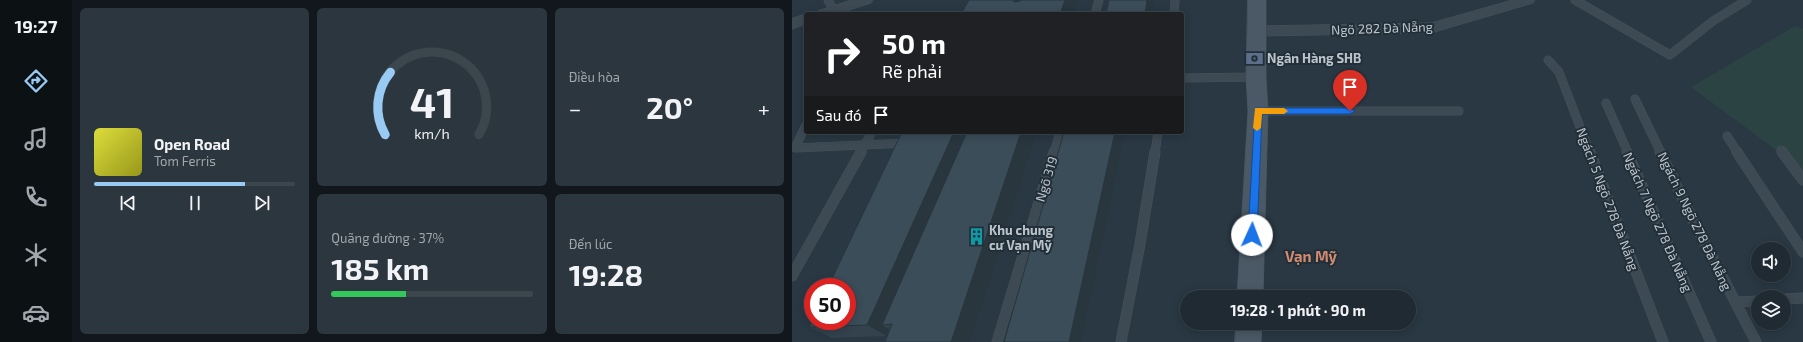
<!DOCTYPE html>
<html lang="vi">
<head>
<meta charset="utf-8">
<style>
	:root { --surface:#1f2a32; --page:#2c363e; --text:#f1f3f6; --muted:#a1a7ac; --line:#3c464d; --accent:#98caf4 }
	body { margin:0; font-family:"Exo 2",sans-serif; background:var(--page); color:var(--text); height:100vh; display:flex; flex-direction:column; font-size:15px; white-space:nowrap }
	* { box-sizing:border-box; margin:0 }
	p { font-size:13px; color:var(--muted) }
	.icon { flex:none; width:22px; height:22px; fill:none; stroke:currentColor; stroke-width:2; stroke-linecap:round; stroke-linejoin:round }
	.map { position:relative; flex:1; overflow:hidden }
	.panel { display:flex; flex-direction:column; gap:8px; padding:8px; background:#11171c; width:720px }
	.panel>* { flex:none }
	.guide { position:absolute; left:12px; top:12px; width:380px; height:122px; border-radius:4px; box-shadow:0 2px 10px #0003,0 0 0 1px var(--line); background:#202124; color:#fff; overflow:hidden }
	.controls { position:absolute; left:959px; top:242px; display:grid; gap:8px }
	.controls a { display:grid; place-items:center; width:40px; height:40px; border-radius:50%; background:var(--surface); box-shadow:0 2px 10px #0003,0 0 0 1px var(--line); font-size:20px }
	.speed { position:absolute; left:12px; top:278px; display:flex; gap:8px; font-size:20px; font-weight:700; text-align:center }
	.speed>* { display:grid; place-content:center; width:52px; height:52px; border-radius:50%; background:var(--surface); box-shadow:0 2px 10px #0003,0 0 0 1px var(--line); line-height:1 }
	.speed .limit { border:6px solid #d22; background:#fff; color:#111 }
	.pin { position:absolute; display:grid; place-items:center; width:34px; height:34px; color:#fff; margin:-41px -17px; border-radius:50% 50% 50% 0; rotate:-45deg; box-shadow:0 0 4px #0007 }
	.pin .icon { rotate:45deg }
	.me { position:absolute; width:44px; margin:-22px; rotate:2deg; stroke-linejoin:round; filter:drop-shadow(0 0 3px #0008) }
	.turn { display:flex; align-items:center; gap:14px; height:84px; padding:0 12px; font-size:18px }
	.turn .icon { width:52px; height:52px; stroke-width:2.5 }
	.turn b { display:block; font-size:28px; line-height:34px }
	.then { display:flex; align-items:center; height:38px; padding:0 12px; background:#0003; gap:8px; font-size:15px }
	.big { font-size:30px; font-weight:700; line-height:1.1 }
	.panel .tile { flex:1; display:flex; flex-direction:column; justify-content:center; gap:6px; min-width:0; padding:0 14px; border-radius:6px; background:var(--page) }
	.panel .dial { align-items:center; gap:0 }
	.dial svg { height:104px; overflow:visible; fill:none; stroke:var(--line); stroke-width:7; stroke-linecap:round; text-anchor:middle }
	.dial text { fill:var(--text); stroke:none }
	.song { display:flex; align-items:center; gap:12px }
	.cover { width:48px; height:48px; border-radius:6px; background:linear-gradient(135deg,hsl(60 70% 55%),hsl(60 70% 35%)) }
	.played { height:4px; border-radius:2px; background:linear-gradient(90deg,var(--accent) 75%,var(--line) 75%) }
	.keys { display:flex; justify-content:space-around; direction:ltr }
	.heat { display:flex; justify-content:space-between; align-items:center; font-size:22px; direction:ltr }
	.charge { height:6px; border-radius:3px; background:linear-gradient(90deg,#34c759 37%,var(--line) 0) }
	.panel .tiles { flex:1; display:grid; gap:8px; grid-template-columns:repeat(3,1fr) }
	.tile:first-child { grid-row:span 2 }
	.trip { position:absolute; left:388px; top:290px; width:236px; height:40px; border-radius:20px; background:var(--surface); box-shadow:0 2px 10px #0003,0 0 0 1px var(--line); font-weight:700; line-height:40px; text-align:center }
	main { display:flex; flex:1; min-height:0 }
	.menu { display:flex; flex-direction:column; width:72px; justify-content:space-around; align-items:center; background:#0c1114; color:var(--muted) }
	.menu .icon { width:28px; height:28px }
	.menu .active { color:var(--accent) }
	.menu b { font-size:18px; color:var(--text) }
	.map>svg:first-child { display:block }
	.green { fill:#2b4443 }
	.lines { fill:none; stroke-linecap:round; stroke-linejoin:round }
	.service-far1-casing { stroke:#47535c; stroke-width:9 }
	.service-casing { stroke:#47535c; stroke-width:11 }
	.minor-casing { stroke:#47535c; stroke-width:1 }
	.secondary-casing { stroke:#47535c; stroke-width:1 }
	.service-far1 { stroke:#3d4a53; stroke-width:8 }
	.service { stroke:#3d4a53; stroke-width:10 }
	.minor { fill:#3d4a53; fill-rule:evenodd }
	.secondary { fill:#4b5966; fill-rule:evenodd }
	.wall { fill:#33424d }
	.shaded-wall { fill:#29363e }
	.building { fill:#3b4d59; stroke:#29363e }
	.route { fill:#1a73e8; stroke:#114b97 }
	.slow { fill:#f59e0b }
	.labels { text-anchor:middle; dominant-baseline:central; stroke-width:4; stroke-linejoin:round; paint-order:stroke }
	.street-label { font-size:13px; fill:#bbc4cc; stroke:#222f38 }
	.poi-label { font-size:13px; font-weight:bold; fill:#bbc4cc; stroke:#222f38; text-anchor:start }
	.quarter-label { font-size:15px; font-weight:bold; fill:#d28b70; stroke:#222f38 }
</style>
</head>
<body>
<main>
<nav class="menu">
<b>19:27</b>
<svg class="icon active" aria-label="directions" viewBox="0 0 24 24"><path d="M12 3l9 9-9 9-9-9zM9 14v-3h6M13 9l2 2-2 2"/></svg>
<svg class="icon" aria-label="music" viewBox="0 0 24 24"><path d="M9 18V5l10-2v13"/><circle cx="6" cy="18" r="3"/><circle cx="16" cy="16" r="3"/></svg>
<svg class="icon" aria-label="phone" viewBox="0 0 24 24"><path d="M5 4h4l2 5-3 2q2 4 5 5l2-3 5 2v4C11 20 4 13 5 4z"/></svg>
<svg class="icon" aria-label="climate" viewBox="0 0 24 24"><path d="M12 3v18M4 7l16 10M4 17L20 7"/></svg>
<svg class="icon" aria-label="car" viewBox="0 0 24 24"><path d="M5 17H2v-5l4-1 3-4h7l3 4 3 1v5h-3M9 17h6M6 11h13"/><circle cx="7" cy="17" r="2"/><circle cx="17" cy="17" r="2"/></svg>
</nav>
<section class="panel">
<div class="tiles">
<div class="tile">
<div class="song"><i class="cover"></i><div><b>Open Road</b><p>Tom Ferris</p></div></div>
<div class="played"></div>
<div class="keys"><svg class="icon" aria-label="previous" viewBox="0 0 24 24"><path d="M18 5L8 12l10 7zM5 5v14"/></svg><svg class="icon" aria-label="pause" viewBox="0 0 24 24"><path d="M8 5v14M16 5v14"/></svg><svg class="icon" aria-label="next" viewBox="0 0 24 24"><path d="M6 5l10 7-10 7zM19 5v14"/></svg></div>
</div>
<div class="tile dial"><svg viewBox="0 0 100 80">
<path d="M14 69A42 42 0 1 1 86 69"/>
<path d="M14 69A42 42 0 0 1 18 21" stroke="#98caf4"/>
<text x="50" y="56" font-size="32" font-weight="700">41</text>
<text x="50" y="72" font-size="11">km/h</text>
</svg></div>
<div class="tile"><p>Điều hòa</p>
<div class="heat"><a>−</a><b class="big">20°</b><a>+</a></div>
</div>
<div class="tile"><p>Quãng đường · 37%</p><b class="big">185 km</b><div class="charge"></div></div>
<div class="tile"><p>Đến lúc</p><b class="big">19:28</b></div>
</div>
</section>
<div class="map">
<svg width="1011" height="342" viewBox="0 0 1011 342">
	<rect width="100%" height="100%" fill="#293843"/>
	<!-- green -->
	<polygon class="green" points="1003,26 1011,29 1011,170 899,87"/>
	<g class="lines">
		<defs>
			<g id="service-far1">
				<polyline points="36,0 42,11"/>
				<polyline points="783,0 878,55 921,21 955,0"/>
				<polyline points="303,14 307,0"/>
				<polyline points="382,14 383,0"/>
				<polyline points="756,60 767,72 798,153"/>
				<polyline points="390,78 464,77"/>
				<polyline points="843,99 869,153"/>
				<polyline points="814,103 836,153"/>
				<polyline points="466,111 667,111"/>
				<polyline points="14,125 3,148 116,143"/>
				<polyline points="935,136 946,153"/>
				<polyline points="989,150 991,153"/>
				<polyline points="68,153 80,132"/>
				<polyline points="262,153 268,132"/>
				<polyline points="363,153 366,132"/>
			</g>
			<g id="service">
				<polyline points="798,152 871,342"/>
				<polyline points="835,152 919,342"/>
				<polyline points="868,152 901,220 964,342"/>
				<polyline points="945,152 1011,252"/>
				<polyline points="990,152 1011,180"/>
				<polyline points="0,276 69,152"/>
				<polyline points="992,299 1011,298"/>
				<polyline points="943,302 966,301"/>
				<polyline points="205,342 262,152"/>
				<polyline points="329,342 348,244 363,152"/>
			</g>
			<g id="minor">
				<polygon points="60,0 81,0 79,3 45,14 24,14 26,11"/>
				<polygon points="721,0 743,0 741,3 639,33 465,36 460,34 458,31 460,28 465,26 639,23"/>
				<polygon points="14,14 14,24 0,29 0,19"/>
			</g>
			<g id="secondary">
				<polygon points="456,0 474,0 474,77 476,111 471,297 445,297 456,111 454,77"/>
				<polygon points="444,323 470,323 469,342 443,342"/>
			</g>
		</defs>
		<!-- service-far1 casing -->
		<use href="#service-far1" class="service-far1-casing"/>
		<!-- service casing -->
		<use href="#service" class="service-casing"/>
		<!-- minor casing -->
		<use href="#minor" class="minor-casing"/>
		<!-- secondary casing -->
		<use href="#secondary" class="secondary-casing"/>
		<!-- service-far1 -->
		<use href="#service-far1" class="service-far1"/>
		<!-- service -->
		<use href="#service" class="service"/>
		<!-- minor -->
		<use href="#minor" class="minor"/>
		<!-- secondary -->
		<use href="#secondary" class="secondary"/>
	</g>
	<!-- wall -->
	<polygon class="wall" points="162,132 170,142 98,329 97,329 95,336 40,338 17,327"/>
	<!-- shaded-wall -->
	<g class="shaded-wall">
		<polygon points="220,0 233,0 228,14"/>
		<polygon points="273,0 285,0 281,14 268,14"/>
		<polygon points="355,0 362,0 360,14 353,14"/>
		<polygon points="162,132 175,147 90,325 97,329 95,336 75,325"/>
		<polygon points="229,132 244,132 178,342 159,342"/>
		<polygon points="323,132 333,132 289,342 277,342"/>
	</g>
	<!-- building -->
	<g class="building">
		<polygon points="177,0 221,0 222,2 228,1 229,0 273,0 268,14 169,14"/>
		<polygon points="317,0 355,0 353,14 314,14"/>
		<polygon points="155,132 162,132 75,325 17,327 21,319 21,321 55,321 55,287 36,287 109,134"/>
		<polygon points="175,132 229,132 159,342 93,342 100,324 90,325"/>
		<polygon points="272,132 323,132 277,342 212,342"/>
	</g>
	<!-- route -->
	<polygon class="route" points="463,108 558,108 563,111 558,114 470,114 465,235 464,238 460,239 457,238 456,235"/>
	<!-- slow -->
	<polygon class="slow" points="463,108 492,108 496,111 492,114 470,114 469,128 465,131 461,128"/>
	<!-- icons -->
	<defs>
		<symbol id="bank-bare" viewBox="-9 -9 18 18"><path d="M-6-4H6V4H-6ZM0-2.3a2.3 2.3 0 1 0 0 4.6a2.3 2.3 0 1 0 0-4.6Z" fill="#5c6f8a" stroke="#222f38" stroke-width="2.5" paint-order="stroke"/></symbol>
		<symbol id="building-bare" viewBox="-9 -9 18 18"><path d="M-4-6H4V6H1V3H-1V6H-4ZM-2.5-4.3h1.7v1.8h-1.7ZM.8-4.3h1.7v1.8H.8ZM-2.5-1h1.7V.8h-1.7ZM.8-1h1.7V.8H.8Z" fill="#0f9aa8" stroke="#222f38" stroke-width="2.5" paint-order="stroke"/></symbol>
	</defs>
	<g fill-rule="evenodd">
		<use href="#bank-bare" x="450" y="46" width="25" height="25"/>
		<use href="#building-bare" x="172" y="224" width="25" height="25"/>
	</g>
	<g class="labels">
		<!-- street labels -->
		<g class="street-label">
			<text transform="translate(590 28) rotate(-2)">Ngõ 282 Đà Nẵng</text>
			<text transform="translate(254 179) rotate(-73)">Ngõ 319</text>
			<text transform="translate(816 199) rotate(69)">Ngách 5 Ngõ 278 Đà Nẵng</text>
			<text transform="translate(903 221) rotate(64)">Ngách 9 Ngõ 278 Đà Nẵng</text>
			<text transform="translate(866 222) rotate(66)">Ngách 7 Ngõ 278 Đà Nẵng</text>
		</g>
		<!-- poi labels -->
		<g class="poi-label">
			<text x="475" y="58">Ngân Hàng SHB</text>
			<text x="197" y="230">Khu chung<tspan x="197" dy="15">cư Vạn Mỹ</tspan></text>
		</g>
		<!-- quarter labels -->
		<g class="quarter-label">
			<text x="519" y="256">Vạn Mỹ</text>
		</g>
	</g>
</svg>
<div class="controls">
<a><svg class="icon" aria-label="sound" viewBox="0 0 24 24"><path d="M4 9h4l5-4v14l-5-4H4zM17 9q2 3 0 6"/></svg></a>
<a><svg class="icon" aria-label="layers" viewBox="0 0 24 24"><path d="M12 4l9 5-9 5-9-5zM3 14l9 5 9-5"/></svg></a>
</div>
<div class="speed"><div class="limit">50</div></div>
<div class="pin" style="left:558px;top:111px;background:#d93025"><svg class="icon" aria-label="arrive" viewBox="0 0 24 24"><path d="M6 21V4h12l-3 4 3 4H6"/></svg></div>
<svg class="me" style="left:460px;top:235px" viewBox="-20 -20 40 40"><circle r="19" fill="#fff"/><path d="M0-13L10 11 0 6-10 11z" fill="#1a73e8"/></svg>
<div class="trip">19:28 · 1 phút · 90 m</div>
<div class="guide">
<div class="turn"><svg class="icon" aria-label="right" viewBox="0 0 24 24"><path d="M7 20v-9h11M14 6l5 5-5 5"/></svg><div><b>50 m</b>Rẽ phải</div></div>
<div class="then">Sau đó<svg class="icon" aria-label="arrive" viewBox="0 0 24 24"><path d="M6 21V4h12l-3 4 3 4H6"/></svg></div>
</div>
</div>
</main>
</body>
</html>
